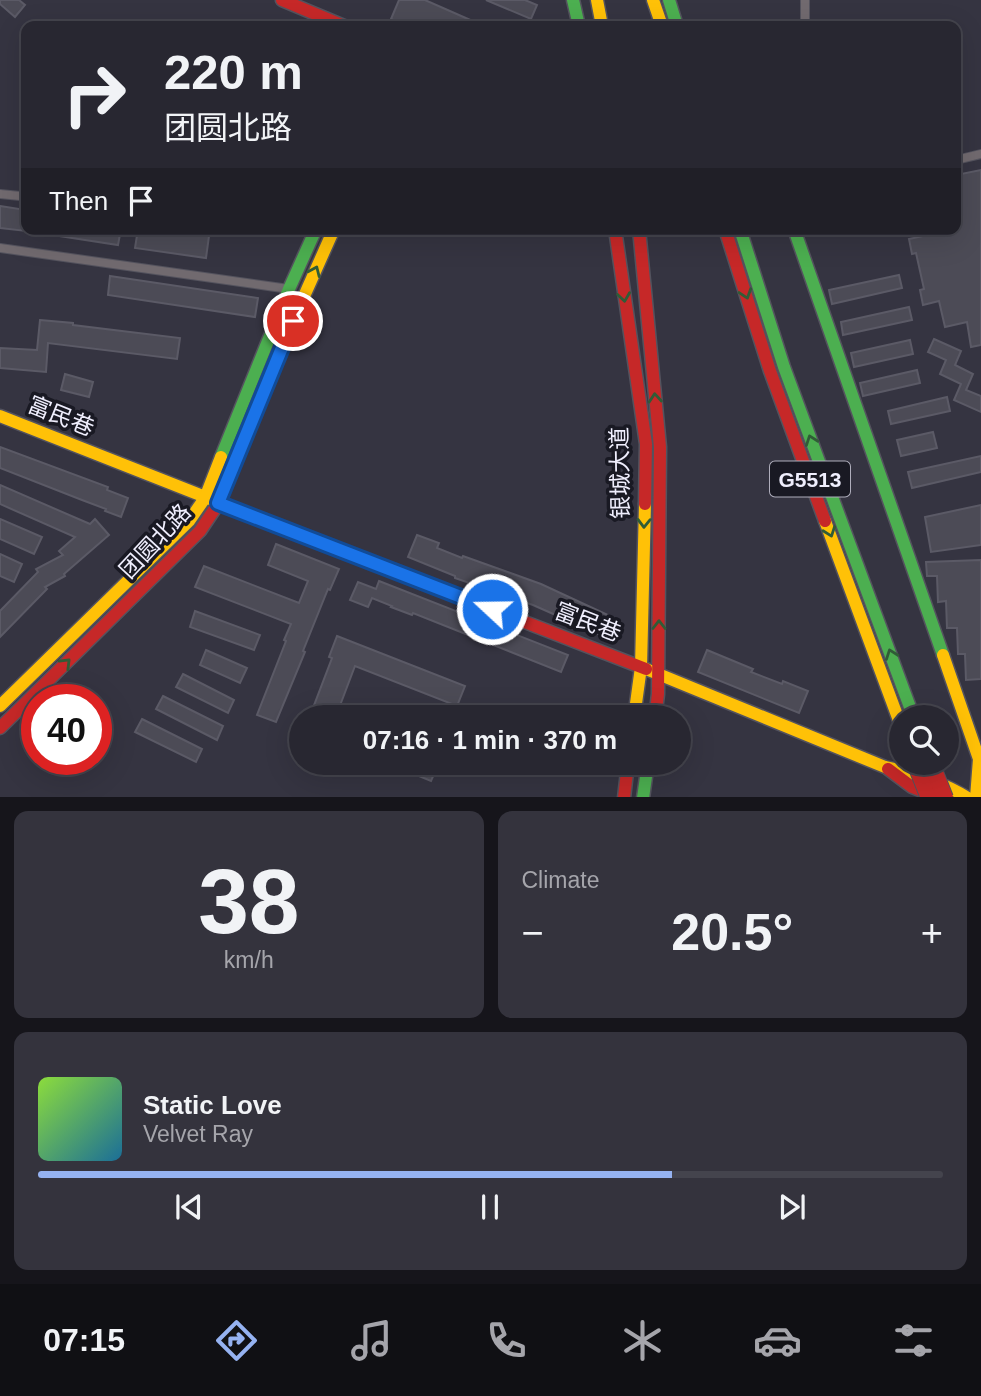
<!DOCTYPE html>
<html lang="en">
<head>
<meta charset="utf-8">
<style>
	:root { --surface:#282731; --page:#34333d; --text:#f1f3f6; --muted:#a5a5ab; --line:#44444d; --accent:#95b2f1 }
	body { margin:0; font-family:Helvetica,"Noto Sans SC",sans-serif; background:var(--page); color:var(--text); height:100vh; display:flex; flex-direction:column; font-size:26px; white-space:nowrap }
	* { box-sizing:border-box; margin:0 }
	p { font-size:23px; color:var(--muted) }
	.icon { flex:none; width:38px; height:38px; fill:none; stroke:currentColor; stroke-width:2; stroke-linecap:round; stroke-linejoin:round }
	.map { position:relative; height:797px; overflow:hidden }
	.sheet { display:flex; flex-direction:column; gap:14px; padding:14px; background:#16151b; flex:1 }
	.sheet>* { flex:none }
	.guide { position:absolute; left:21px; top:21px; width:940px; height:214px; border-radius:14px; box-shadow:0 7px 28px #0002,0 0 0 2px var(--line); background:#282731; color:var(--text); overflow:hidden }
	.fabs { position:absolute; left:889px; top:705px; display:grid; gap:14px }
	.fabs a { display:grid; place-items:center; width:70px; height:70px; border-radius:50%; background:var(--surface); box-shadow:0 7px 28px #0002,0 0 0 2px var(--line); font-size:35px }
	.speed { position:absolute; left:21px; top:684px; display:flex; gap:14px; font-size:35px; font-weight:700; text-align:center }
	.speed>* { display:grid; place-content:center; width:91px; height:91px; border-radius:50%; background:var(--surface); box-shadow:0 7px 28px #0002,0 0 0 2px var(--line); line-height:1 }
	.speed .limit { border:10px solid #d22; background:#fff; color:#111 }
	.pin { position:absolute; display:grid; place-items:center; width:60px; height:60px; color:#fff; margin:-30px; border:4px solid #fff; border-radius:50%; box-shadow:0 2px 7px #0007 }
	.me { position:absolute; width:77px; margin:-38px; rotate:291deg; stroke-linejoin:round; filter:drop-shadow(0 0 5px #0008) }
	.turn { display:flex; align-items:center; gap:24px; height:147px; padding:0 28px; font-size:32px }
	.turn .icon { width:91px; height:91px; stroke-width:2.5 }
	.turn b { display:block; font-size:49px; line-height:60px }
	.then { display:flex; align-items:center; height:66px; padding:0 28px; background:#0003; gap:14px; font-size:26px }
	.big { font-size:52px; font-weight:800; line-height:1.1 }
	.sheet .tile { flex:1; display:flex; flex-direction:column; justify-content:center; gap:10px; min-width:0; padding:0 24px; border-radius:14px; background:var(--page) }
	.sheet .dial { align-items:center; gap:0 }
	.dial b { font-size:91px; line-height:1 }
	.song { display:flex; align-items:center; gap:21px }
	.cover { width:84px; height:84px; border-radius:10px; background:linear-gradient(135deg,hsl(90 70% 55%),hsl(200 70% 35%)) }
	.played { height:7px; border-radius:4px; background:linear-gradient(90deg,var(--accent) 70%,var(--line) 70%) }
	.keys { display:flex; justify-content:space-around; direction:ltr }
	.heat { display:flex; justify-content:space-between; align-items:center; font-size:38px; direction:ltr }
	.sheet .tiles { flex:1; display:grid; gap:14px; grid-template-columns:1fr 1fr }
	.tile:last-child { grid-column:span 2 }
	.trip { position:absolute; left:289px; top:705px; width:402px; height:70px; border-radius:35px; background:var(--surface); box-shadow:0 7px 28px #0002,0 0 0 2px var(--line); font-weight:800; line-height:70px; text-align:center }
	.tab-bar { display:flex; height:112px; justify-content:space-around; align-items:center; background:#101014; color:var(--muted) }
	.tab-bar .icon { width:49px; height:49px }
	.tab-bar .active { color:var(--accent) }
	.tab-bar b { font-size:32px; color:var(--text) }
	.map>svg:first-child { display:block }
	.building { fill:#4c4b56; stroke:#5b5a66; stroke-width:2 }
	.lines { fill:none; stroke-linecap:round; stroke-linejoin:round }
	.street-casing { stroke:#54535e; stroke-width:10 }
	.fast-casing { stroke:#54535e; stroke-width:15 }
	.slow-casing { stroke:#54535e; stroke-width:15 }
	.jam-casing { stroke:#54535e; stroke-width:15 }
	.street { stroke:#716a6f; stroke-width:8 }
	.fast { stroke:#4caf50; stroke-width:12 }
	.slow { stroke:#ffc107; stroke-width:12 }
	.jam { stroke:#c62828; stroke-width:12 }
	.jam-bridge-casing { stroke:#54535e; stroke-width:18; stroke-linecap:butt }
	.jam-bridge { stroke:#c62828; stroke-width:16 }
	.oneway { stroke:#305c37 }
	.route-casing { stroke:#114b97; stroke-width:18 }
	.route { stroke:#1a73e8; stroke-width:12 }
	.labels { text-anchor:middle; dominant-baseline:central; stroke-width:7; stroke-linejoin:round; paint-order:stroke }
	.shield { fill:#191923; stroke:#afaebc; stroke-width:2 }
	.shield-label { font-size:21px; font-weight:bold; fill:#efeefd }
	.street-label { font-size:23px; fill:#efeefd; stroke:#191923 }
</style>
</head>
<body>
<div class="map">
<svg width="981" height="798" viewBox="0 0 981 798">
	<rect width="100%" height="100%" fill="#353441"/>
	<!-- building -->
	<g class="building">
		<polygon points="0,0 19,0 25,5 15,17 0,4"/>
		<polygon points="399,0 425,0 484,26 452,26 438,20 436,26 409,26 391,19"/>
		<polygon points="486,0 525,0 537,5 531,19"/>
		<polygon points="981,170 981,345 971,347 967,322 945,327 939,301 923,305 920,290 924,289 916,253 912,254 909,239 956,229 956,175"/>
		<polygon points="0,206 26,210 26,231 0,228"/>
		<polygon points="39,229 121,229 118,245 39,233"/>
		<polygon points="138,229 159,229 209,236 206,258 135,248"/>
		<polygon points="899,275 902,288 832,304 829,290"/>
		<polygon points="110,276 258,298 255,317 108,295"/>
		<polygon points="909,307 912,320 843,335 841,322"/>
		<polygon points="40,320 73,323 73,325 180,338 177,359 48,343 46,372 0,368 0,348 37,350"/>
		<polygon points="934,339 961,351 955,365 973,374 966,390 981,396 981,412 954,400 961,384 940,374 946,360 928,352"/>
		<polygon points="910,340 913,354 854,367 851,353"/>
		<polygon points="917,370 920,383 863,396 860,383"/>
		<polygon points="65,374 93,382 89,397 61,390"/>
		<polygon points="947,397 950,411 891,424 888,411"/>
		<polygon points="933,432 937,448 901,456 897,440"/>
		<polygon points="0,447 108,487 107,490 128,498 121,517 105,511 106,509 82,500 0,468"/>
		<polygon points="981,456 981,472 912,488 908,472"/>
		<polygon points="0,485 90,524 95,519 109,535 64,574 65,576 45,587 47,589 0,637 0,611 38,572 36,569 63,555 59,551 75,537 0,504"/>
		<polygon points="981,505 981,545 931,552 925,517"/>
		<polygon points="0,519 42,537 34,554 0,539"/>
		<polygon points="417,535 439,543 437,548 462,558 463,556 541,584 608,615 603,636 533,605 455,578 455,576 408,557"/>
		<polygon points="276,544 339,569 330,590 328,589 303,651 305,652 276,722 257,715 286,641 284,640 291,624 195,587 204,566 299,603 308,581 268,565"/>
		<polygon points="0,554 22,564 14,582 0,576"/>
		<polygon points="981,560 981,679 966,680 965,654 958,654 957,628 947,628 946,601 938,602 937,576 927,576 926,562"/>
		<polygon points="379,581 568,655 561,672 413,613 412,615 391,607 392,606 372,598 368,607 350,600 358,582 376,589"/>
		<polygon points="195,611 260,635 254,650 190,627"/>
		<polygon points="337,636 465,686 457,706 355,666 336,716 313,708 332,658 329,657"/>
		<polygon points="206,650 247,668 240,683 200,665"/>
		<polygon points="707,650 753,669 751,672 782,684 783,681 808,691 799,713 698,672"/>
		<polygon points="183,674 234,700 228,713 176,687"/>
		<polygon points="163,696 223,726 217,740 156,709"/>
		<polygon points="142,719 202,749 196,762 135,732"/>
		<polygon points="387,763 439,763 431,781"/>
	</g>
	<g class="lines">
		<defs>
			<g id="street">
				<polyline points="805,26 805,0"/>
				<polyline points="956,160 981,154"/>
				<polyline points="0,194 20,196 26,194"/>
				<polyline points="0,248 289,289"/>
			</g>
			<g id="fast">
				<polyline points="573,0 579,26"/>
				<polyline points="669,0 677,26"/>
				<polyline points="740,229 784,367 914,718"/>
				<polyline points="794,229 943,655"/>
				<polyline points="221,457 289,289 316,229"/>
				<polyline points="643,798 648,763"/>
			</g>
			<g id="slow">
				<polyline points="597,0 602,26"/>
				<polyline points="653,0 662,26"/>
				<polyline points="289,330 334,229"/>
				<polyline points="0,416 393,571"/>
				<polyline points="825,521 901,726"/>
				<polyline points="943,655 979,759 976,798"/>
				<path d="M 646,669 L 885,767 C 915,773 942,782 968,798"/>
				<polyline points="0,706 189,521 205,498 221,457"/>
				<polyline points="634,718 641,667 645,504"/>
			</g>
			<g id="jam">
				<polyline points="282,0 344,26"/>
				<polyline points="615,229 646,444 645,504"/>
				<polyline points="639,229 660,447 658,694 655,718"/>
				<polyline points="725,229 770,371 825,521"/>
				<polyline points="393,571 646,669"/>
				<polyline points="0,728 200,531 218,504 289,330"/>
				<polyline points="888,769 912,787 933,795"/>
				<polyline points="624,798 628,763"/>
			</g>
		</defs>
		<!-- street casing -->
		<use href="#street" class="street-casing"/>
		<!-- fast casing -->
		<use href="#fast" class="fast-casing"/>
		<!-- slow casing -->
		<use href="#slow" class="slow-casing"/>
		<!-- jam casing -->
		<use href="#jam" class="jam-casing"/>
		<!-- street -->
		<use href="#street" class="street"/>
		<!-- fast -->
		<use href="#fast" class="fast"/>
		<!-- slow -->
		<use href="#slow" class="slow"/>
		<!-- jam -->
		<use href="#jam" class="jam"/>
		<defs>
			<g id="jam-bridge">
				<polyline points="915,763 929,798"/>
				<polyline points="934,770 945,798"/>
			</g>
		</defs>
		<!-- jam-bridge casing -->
		<use href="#jam-bridge" class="jam-bridge-casing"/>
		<!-- jam-bridge -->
		<use href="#jam-bridge" class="jam-bridge"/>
	</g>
	<!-- one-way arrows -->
	<defs><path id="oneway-chevron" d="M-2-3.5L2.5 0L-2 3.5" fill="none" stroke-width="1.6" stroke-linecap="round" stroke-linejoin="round" transform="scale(1.75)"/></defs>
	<g class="oneway">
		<use href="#oneway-chevron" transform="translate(315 271) rotate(-66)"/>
		<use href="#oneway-chevron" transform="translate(746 294) rotate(72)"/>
		<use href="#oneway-chevron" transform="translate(624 297) rotate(82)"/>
		<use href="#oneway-chevron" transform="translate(655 398) rotate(-95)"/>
		<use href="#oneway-chevron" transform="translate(811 440) rotate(-110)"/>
		<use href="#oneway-chevron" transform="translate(644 523) rotate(91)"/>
		<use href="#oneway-chevron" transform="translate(830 532) rotate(70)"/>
		<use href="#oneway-chevron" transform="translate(659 625) rotate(-90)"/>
		<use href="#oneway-chevron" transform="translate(891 654) rotate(-110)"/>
		<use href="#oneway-chevron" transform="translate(66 663) rotate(-45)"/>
	</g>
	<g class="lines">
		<defs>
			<polyline id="route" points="293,321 218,503 492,609"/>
		</defs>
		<!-- route casing -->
		<use href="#route" class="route-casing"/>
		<!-- route -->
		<use href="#route" class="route"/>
	</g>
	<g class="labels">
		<!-- shield labels -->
		<rect class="shield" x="770" y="461.5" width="80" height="35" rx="5"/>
		<g class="shield-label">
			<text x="810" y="479">G5513</text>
		</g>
		<!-- street labels -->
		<g class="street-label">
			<text transform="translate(61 416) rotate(22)">富民巷</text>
			<text transform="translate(620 473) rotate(-91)">银城大道</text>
			<text transform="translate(155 541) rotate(-47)">团圆北路</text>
			<text transform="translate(588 622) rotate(21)">富民巷</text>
		</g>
	</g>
</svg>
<div class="fabs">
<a><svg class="icon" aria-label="search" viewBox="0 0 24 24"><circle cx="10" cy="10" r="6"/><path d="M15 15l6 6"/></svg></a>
</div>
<div class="speed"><div class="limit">40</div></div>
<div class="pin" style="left:293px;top:321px;background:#d93025"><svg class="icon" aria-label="arrive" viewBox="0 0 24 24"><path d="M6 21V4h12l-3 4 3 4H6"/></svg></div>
<svg class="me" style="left:492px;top:609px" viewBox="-20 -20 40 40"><circle r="17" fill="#1a73e8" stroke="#fff" stroke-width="3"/><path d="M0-11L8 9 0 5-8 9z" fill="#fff"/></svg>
<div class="trip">07:16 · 1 min · 370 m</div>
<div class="guide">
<div class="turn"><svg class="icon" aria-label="right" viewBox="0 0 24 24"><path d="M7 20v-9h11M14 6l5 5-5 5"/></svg><div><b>220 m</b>团圆北路</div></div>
<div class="then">Then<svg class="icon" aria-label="arrive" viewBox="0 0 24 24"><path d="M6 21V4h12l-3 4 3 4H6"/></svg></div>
</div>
</div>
<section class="sheet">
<div class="tiles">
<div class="tile dial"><b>38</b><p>km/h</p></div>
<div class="tile"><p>Climate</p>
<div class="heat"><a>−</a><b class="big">20.5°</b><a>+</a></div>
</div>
<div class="tile">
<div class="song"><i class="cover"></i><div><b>Static Love</b><p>Velvet Ray</p></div></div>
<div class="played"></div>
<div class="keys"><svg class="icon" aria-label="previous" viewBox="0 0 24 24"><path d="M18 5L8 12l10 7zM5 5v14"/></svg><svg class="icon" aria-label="pause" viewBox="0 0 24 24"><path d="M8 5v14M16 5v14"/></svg><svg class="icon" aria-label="next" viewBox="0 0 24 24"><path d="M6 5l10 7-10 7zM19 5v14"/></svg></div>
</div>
</div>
</section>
<nav class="tab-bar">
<b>07:15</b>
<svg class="icon active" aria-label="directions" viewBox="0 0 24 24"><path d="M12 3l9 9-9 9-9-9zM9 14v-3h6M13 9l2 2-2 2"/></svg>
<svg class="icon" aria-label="music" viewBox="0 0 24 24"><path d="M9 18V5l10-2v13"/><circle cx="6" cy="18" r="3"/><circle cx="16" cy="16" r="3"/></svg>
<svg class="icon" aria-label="phone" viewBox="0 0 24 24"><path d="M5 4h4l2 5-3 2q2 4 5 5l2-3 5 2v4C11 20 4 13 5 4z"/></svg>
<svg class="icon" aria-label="climate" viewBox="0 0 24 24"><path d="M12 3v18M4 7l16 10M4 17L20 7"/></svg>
<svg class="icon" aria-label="car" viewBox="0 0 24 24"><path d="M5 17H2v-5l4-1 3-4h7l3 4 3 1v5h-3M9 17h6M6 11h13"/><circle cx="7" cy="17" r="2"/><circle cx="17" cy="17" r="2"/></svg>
<svg class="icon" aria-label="filters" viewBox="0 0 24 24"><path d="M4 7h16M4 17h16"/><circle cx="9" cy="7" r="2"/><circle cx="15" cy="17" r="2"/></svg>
</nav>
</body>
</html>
